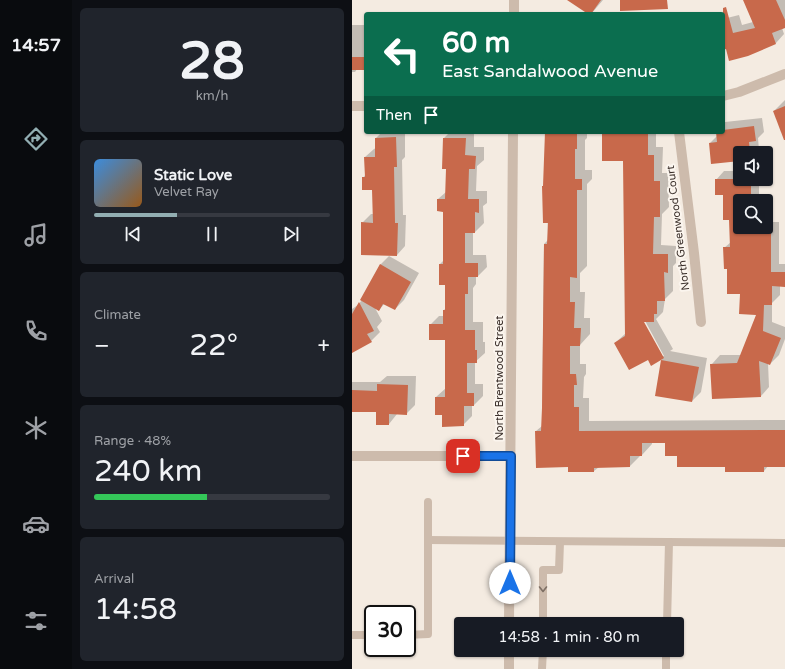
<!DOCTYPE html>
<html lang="en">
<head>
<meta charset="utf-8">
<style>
	:root { --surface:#171b24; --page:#20242c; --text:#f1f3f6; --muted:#9ea1a6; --line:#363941; --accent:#92aeb2 }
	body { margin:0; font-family:"Varela Round",sans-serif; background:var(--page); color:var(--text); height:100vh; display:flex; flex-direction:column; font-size:15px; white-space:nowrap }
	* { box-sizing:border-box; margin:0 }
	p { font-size:13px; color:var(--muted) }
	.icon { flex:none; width:22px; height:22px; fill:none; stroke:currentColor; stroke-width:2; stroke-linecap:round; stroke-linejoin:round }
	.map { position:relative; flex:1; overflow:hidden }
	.drawer { display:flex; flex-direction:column; gap:8px; padding:8px; background:#0d0f14; width:280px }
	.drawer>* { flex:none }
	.hud { position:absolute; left:12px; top:12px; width:361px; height:122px; border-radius:4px; box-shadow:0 1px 3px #0004; background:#0b6e4f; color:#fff; overflow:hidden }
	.controls { position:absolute; left:381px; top:146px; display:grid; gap:8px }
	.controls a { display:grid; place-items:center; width:40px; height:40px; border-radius:4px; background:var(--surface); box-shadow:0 1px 3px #0004; font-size:20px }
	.speed { position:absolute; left:12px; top:605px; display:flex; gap:8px; font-size:20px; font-weight:700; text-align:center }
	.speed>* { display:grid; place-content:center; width:52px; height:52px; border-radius:50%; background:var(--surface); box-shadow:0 1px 3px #0004; line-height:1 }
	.speed .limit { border:2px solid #111; border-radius:6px; background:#fff; color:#111 }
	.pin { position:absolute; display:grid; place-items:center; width:34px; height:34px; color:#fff; margin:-17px; border-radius:8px; box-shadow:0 2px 6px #0006 }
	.me { position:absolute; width:44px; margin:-22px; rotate:0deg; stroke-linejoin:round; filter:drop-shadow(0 0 3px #0008) }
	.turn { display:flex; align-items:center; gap:14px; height:84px; padding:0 12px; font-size:18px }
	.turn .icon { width:52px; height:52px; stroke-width:2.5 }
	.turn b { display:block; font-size:28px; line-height:34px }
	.then { display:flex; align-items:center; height:38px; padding:0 12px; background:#0003; gap:8px; font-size:15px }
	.big { font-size:30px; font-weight:600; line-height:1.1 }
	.drawer .widget { flex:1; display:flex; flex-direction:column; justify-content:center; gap:6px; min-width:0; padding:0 14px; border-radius:6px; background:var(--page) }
	.drawer .dial { align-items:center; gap:0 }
	.dial b { font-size:52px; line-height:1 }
	.song { display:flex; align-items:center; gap:12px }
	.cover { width:48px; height:48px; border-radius:6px; background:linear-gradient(135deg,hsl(210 70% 55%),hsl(30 70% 35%)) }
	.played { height:4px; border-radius:2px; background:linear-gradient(90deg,var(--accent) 35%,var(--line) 35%) }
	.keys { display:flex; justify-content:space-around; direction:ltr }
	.heat { display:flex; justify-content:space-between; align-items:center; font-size:22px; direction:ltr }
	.charge { height:6px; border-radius:3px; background:linear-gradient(90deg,#34c759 48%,var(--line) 0) }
	.trip { position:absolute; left:102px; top:617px; width:230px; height:40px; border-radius:4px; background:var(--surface); box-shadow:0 1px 3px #0004; font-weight:600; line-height:40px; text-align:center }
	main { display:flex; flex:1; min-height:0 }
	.menu { display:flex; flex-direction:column; width:72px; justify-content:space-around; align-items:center; background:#090b0e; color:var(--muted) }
	.menu .icon { width:28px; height:28px }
	.menu .on { color:var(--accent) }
	.menu b { font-size:18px; color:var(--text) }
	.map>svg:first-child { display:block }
	.shadow { fill:#0003; fill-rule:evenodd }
	.building { fill:#c8694b }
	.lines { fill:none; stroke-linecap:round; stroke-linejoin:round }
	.service { stroke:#cdbbac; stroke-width:8 }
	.minor { stroke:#cdbbac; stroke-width:10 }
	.oneway { stroke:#7d6f65 }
	.route-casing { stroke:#114b97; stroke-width:10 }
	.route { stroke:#1a73e8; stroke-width:7 }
	.labels { text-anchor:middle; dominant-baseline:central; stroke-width:4; stroke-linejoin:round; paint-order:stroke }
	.street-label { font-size:11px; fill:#3b302b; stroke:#fbf5ee }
</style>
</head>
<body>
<main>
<nav class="menu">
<b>14:57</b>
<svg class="icon on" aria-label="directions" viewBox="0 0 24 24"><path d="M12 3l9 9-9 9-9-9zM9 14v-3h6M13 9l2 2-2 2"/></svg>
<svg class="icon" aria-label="music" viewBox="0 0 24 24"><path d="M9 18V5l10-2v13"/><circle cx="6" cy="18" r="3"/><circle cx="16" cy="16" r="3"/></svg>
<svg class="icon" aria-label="phone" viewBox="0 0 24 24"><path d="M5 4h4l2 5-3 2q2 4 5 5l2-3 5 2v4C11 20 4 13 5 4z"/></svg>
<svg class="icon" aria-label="climate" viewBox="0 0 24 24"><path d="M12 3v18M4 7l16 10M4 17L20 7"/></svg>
<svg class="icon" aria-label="car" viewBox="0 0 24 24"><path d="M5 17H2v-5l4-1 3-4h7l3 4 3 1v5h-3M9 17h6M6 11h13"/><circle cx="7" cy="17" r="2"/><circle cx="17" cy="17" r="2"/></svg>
<svg class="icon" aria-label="filters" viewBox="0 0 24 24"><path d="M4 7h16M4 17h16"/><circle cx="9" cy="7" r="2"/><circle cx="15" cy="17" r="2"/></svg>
</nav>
<section class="drawer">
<div class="widget dial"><b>28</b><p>km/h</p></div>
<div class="widget">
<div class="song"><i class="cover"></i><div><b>Static Love</b><p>Velvet Ray</p></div></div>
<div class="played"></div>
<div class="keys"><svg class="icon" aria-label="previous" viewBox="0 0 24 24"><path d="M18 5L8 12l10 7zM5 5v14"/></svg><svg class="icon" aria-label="pause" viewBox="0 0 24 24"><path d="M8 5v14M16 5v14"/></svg><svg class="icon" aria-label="next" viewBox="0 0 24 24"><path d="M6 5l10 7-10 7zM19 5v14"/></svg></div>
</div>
<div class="widget"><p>Climate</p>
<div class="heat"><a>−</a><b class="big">22°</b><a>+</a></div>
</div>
<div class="widget"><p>Range · 48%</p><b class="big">240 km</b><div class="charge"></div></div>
<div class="widget"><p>Arrival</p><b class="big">14:58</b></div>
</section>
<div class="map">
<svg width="433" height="669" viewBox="0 0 433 669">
	<rect width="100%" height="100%" fill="#f4ebe1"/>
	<!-- shadow -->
	<g class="shadow">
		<polygon points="217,0 251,0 239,14"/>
		<polygon points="392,0 433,0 433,27 430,28 432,34 424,43 371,49 371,19 387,15 390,25 401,22"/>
		<polygon points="0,25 14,25 14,69 5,69 3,72 0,72"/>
		<polygon points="433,100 433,136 422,111"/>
		<polygon points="410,118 412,132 406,138 407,150 404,153 388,153 388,160 358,143 365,136 365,132 371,132 371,125 373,122"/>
		<polygon points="30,132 53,132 53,157 50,160 51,215 54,215 53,246 45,255 10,223 19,214 22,214 21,189 11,178 14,174 13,157 22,149 24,148 24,138"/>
		<polygon points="98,132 122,132 122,147 132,147 132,160 125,166 124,191 135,191 135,203 131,206 132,223 123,232 121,232 121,255 134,255 135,267 126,276 124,276 124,284 121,288 121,322 131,322 131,342 133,342 133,353 123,362 123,384 131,384 131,396 122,405 120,405 120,416 111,425 91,414 84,397 94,388 94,339 78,325 87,316 92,316 92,310 94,308 94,284 88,264 92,260 92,211 86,199 94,192 95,168 92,138"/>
		<polygon points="194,132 235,132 235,138 233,140 233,170 240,170 240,179 235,184 235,266 228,273 228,292 233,292 232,318 238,318 238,334 228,345 228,364 234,364 234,374 232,377 231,398 237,398 237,421 433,420 433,466 416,466 412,471 374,466 326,455 314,442 300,442 300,444 290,455 288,455 288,456 278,466 247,467 242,471 217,466 184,431 190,426 192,244 196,240"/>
		<path d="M 251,132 L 304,132 L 304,147 L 311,147 L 310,173 L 316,173 L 317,207 L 310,214 L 309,245 L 324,246 L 324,263 L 321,266 L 321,291 L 313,299 L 311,312 L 304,319 L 321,349 L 318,351 L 355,358 L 349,392 L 340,401 L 304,395 L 310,358 L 296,359 L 263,343 L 274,333 L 272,160 ZM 291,317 L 312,356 L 310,356 L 289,318 Z"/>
		<polygon points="372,171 388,171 388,179 407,179 407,201 388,201 388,227 414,227 414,222 427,222 427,264 433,264 433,286 428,286 428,295 420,303 420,322 433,327 433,339 427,355 418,364 416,363 417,387 409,396 360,364 368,355 389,355 405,314 389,293 376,268 372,248 379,242 378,219 372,194 364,180"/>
		<polygon points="37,256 67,273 52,300 43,309 33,303 27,310 23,308 30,321 25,327 28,332 19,341 0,352 0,309 6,305 10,300 28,265"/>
		<polygon points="35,376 64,376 63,405 54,414 45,414 37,424 25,411 0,411 0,413 0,382 28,382"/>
	</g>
	<!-- building -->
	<g class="building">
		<polygon points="215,0 249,0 239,14 236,14"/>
		<polygon points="268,0 315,0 316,9 268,11"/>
		<polygon points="391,0 424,0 433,20 433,28 420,33 424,44 396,56 377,61 374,49 371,50 371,8 374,7 381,33 403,28"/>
		<rect x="0" y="57" width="14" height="13"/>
		<polygon points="433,106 433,140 432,140 421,111"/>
		<polygon points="402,126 404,141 397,142 398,153 388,153 388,161 359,164 357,143 365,142 364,132 371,132 371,130"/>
		<polygon points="193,132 225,132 225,149 223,149 223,179 230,179 230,190 225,190 225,278 218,277 218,302 223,302 222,328 229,328 228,346 218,346 218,374 224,374 225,385 222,385 222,407 227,407 227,431 433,430 433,467 412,467 412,472 373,472 373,467 325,467 325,456 313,456 313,443 290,443 290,456 278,456 278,467 242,468 242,472 216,472 216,467 184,468 183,431 189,431 190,408 192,244 195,244 196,223 191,223 190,186 191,186"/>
		<polygon points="250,132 296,132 296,155 302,155 302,181 308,181 308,217 302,217 301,254 316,254 316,273 312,272 313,301 305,301 305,314 302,314 302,322 292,322 312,358 309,360 347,367 340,402 303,396 309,360 299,366 296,360 277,370 262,343 273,336 271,161 250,161"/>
		<polygon points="44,137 45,167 42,167 43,223 46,223 45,256 9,255 9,222 21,223 20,190 10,190 10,177 13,177 12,157 23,157 23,138"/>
		<polygon points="91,138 114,138 113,155 124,156 123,169 117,169 116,199 127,199 127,213 123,212 123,233 113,233 113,263 126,263 126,277 116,277 116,294 113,294 113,330 123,330 123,350 125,350 125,363 115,363 115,393 122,393 122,406 112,406 112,426 90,427 90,415 83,415 83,397 93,397 93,340 77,340 77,324 91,324 91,310 93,310 93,285 87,285 87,264 91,264 91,212 85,211 85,199 93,199 94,169 90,169"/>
		<polygon points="363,179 399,179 399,201 388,201 388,230 419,230 419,272 433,272 433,287 420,286 420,305 412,305 411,331 429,338 418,365 407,361 409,397 360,399 358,364 385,363 404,315 387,314 388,294 375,294 375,269 372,269 371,247 378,247 377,220 371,220 371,195 363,195"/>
		<polygon points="28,264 59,282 43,310 31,304 27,311 8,300"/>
		<polygon points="7,302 22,331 15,334 20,342 0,353 0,314"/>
		<polygon points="25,384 56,385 55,415 37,414 37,425 24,425 24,412 0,412 0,390 25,391"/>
	</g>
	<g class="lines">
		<!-- service -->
		<g class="service">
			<polyline points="76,540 433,543"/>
			<polyline points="191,624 191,570 207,570 208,542"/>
			<polyline points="315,624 317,542"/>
			<polyline points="0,635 21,635"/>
			<polyline points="55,635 76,634 76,502"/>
			<polyline points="190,669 191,650"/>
			<polyline points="314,669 314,650"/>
		</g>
		<!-- minor -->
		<g class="minor">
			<polyline points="162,14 162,0"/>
			<polyline points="371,96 387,92 433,74"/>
			<polyline points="0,106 14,106"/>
			<polyline points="327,132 342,253 349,322"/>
			<polyline points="0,456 159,456"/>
			<polyline points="157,624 161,132"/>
			<polyline points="157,669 157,650"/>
		</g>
	</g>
	<!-- one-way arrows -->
	<defs><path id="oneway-chevron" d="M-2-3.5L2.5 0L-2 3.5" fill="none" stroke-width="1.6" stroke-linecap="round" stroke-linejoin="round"/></defs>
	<use class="oneway" href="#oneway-chevron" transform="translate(191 589) rotate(90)"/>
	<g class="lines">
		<defs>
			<polyline id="route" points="111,456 159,456 158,583"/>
		</defs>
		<!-- route casing -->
		<use href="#route" class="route-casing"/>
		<!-- route -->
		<use href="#route" class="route"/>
	</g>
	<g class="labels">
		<!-- street labels -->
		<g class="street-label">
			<text transform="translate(326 228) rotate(-97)">North Greenwood Court</text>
			<text transform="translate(147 378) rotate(-90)">North Brentwood Street</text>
		</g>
	</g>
</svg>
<div class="controls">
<a><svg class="icon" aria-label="sound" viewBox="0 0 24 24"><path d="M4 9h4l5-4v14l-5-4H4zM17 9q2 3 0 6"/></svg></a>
<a><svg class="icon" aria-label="search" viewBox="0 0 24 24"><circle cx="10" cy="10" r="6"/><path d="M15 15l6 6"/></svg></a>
</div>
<div class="speed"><div class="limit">30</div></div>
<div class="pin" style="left:111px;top:456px;background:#d93025"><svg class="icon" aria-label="arrive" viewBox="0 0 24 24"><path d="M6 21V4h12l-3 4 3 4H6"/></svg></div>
<svg class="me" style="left:158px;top:583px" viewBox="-20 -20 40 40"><circle r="19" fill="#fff"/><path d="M0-13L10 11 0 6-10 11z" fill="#1a73e8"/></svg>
<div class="trip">14:58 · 1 min · 80 m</div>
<div class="hud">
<div class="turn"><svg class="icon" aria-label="left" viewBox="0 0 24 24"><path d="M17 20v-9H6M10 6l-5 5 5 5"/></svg><div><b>60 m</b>East Sandalwood Avenue</div></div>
<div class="then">Then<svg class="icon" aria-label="arrive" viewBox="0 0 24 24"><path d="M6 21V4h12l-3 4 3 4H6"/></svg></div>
</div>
</div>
</main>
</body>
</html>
